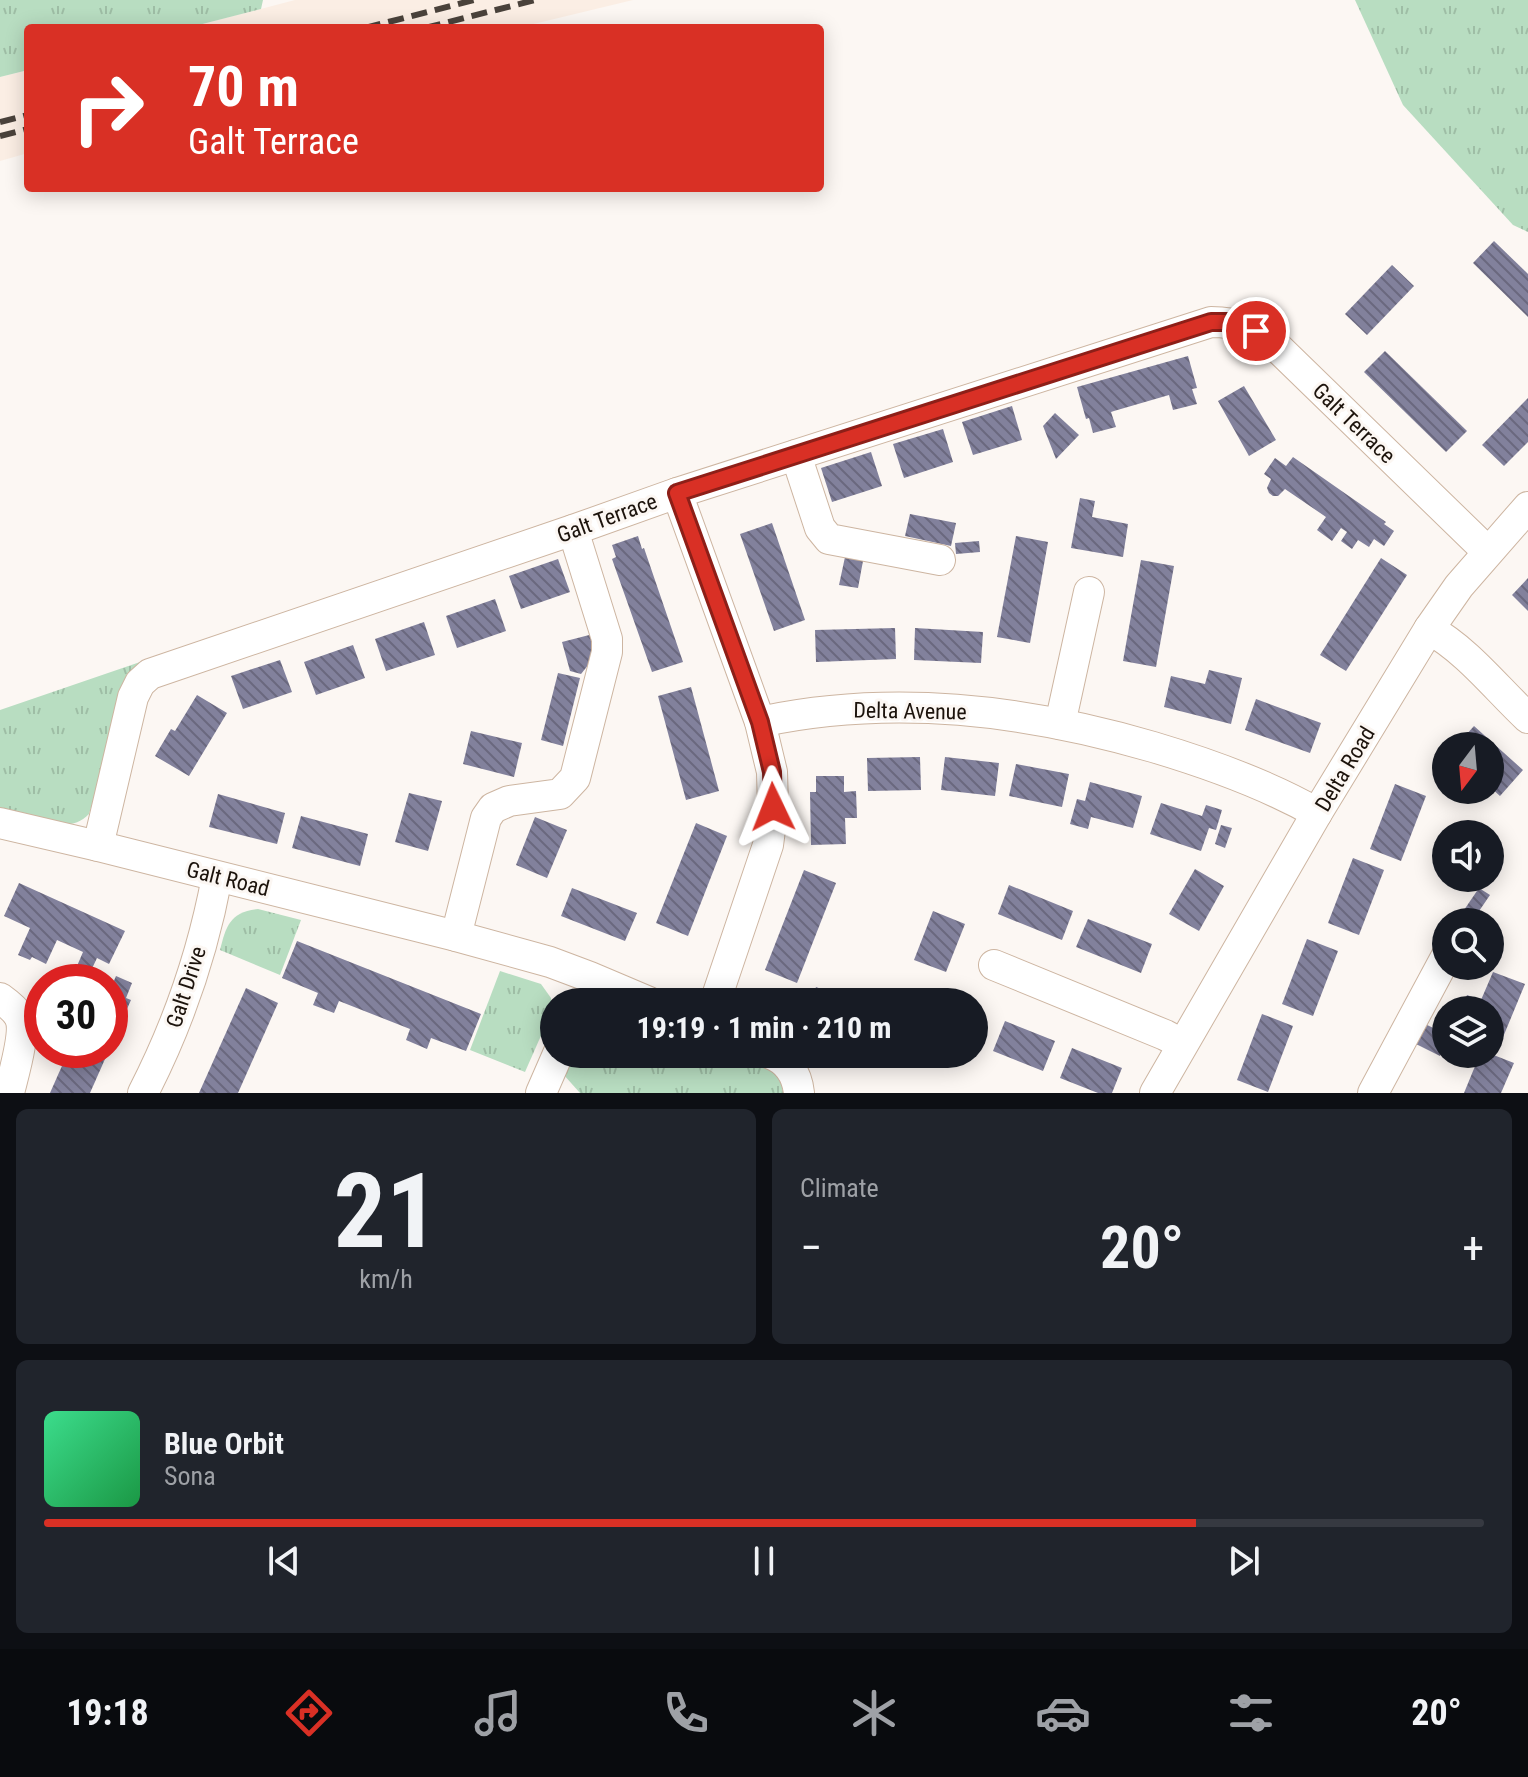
<!DOCTYPE html>
<html lang="en">
<head>
<meta charset="utf-8">
<style>
	:root { --surface:#171b24; --page:#20242c; --text:#f1f3f6; --muted:#9ea1a6; --line:#363941; --accent:#d93025 }
	body { margin:0; font-family:"Roboto Condensed",sans-serif; background:var(--page); color:var(--text); height:100vh; display:flex; flex-direction:column; font-size:30px; white-space:nowrap }
	* { box-sizing:border-box; margin:0 }
	p { font-size:26px; color:var(--muted) }
	.icon { flex:none; width:44px; height:44px; fill:none; stroke:currentColor; stroke-width:2; stroke-linecap:round; stroke-linejoin:round }
	.map { position:relative; height:1093px; overflow:hidden }
	.sheet { display:flex; flex-direction:column; gap:16px; padding:16px; background:#0d0f14; flex:1 }
	.sheet>* { flex:none }
	.guide { position:absolute; left:24px; top:24px; width:800px; height:168px; border-radius:8px; box-shadow:0 4px 20px #0003; background:#d93025; color:#fff; overflow:hidden }
	.needle { width:52px; rotate:196deg }
	.tools { position:absolute; left:1432px; top:732px; display:grid; gap:16px }
	.tools a { display:grid; place-items:center; width:72px; height:72px; border-radius:50%; background:var(--surface); box-shadow:0 4px 20px #0003; font-size:40px }
	.speed { position:absolute; left:24px; top:964px; display:flex; gap:16px; font-size:40px; font-weight:700; text-align:center }
	.speed>* { display:grid; place-content:center; width:104px; height:104px; border-radius:50%; background:var(--surface); box-shadow:0 4px 20px #0003; line-height:1 }
	.speed .limit { border:12px solid #d22; background:#fff; color:#111 }
	.pin { position:absolute; display:grid; place-items:center; width:68px; height:68px; color:#fff; margin:-34px; border:4px solid #fff; border-radius:50%; box-shadow:0 2px 8px #0007 }
	.me { position:absolute; width:88px; margin:-44px; rotate:358deg; stroke-linejoin:round; filter:drop-shadow(0 0 6px #0008) }
	.turn { display:flex; align-items:center; gap:28px; height:168px; padding:0 32px; font-size:36px }
	.turn .icon { width:104px; height:104px; stroke-width:2.5 }
	.turn b { display:block; font-size:56px; line-height:68px }
	.big { font-size:60px; font-weight:700; line-height:1.1 }
	.sheet .widget { flex:1; display:flex; flex-direction:column; justify-content:center; gap:12px; min-width:0; padding:0 28px; border-radius:12px; background:var(--page) }
	.sheet .dial { align-items:center; gap:0 }
	.dial b { font-size:104px; line-height:1 }
	.song { display:flex; align-items:center; gap:24px }
	.cover { width:96px; height:96px; border-radius:12px; background:linear-gradient(135deg,hsl(150 70% 55%),hsl(140 70% 35%)) }
	.played { height:8px; border-radius:4px; background:linear-gradient(90deg,var(--accent) 80%,var(--line) 80%) }
	.keys { display:flex; justify-content:space-around; direction:ltr }
	.heat { display:flex; justify-content:space-between; align-items:center; font-size:44px; direction:ltr }
	.sheet .tiles { flex:1; display:grid; gap:16px; grid-template-columns:1fr 1fr }
	.widget:last-child { grid-column:span 2 }
	.trip { position:absolute; left:540px; top:988px; width:448px; height:80px; border-radius:40px; background:var(--surface); box-shadow:0 4px 20px #0003; font-weight:700; line-height:80px; text-align:center }
	.tabs { display:flex; height:128px; justify-content:space-around; align-items:center; background:#090b0e; color:var(--muted) }
	.tabs .icon { width:56px; height:56px }
	.tabs .selected { color:var(--accent) }
	.tabs b { font-size:36px; color:var(--text) }
	.map>svg:first-child { display:block }
	.built { fill:#fbeee4 }
	.grass { fill:url(#grass-tufts) }
	.building { fill:url(#building-back-hatch) }
	.lines { fill:none; stroke-linecap:round; stroke-linejoin:round }
	.minor-casing { stroke:#cdb5a1; stroke-width:32 }
	.minor { stroke:#fff; stroke-width:30 }
	.rail { stroke:#4a423b; stroke-width:6; stroke-dasharray:16 8; stroke-linecap:butt }
	.route-casing { stroke:#8d1f18; stroke-width:20 }
	.route { stroke:#d93025; stroke-width:14 }
	.labels { text-anchor:middle; dominant-baseline:central; stroke-width:6; stroke-linejoin:round; paint-order:stroke }
	.street-label { font-size:22px; fill:#1c130c; stroke:#fcf7f3 }
</style>
</head>
<body>
<div class="map">
<svg width="1528" height="1093" viewBox="0 0 1528 1093">
	<defs>
		<pattern id="grass-tufts" width="24" height="20" patternUnits="userSpaceOnUse" patternTransform="scale(2)"><rect width="24" height="20" fill="#b8ddc1"/><path d="M3 7l-1-3M5 7V3M7 7l1-3M15 17l-1-3M17 17v-4M19 17l1-3" fill="none" stroke="#9ebda5"/></pattern>
		<pattern id="building-back-hatch" width="6" height="6" patternUnits="userSpaceOnUse" patternTransform="scale(2)"><rect width="6" height="6" fill="#82819c"/><path d="M-1 5l2 2M0 0l6 6M5-1l2 2" fill="none" stroke="#6a687e"/></pattern>
	</defs>
	<rect width="100%" height="100%" fill="#fcf7f3"/>
	<!-- built -->
	<g class="built">
		<polygon points="295,0 633,0 517,28 187,28"/>
		<polygon points="28,70 28,153 0,161 0,77"/>
	</g>
	<!-- grass -->
	<g class="grass">
		<polygon points="0,0 263,0 261,9 187,28 28,28 28,70 0,77"/>
		<polygon points="1355,0 1528,0 1528,232 1513,225 1403,105"/>
		<path d="M 143,661 L 129,682 L 89,814 C 81,822 74,824 63,825 L 0,809 L 0,710 Z"/>
		<path d="M 258,909 L 301,920 L 280,975 L 220,950 C 226,926 230,912 258,909 Z"/>
		<polygon points="500,971 541,984 551,998 551,1013 525,1072 470,1050"/>
		<polygon points="571,1054 734,1054 770,1069 777,1076 782,1086 783,1093 580,1093 563,1074"/>
	</g>
	<!-- building -->
	<g class="building">
		<polygon points="1494,241 1528,274 1528,317 1473,263"/>
		<polygon points="1392,265 1414,286 1367,335 1345,314"/>
		<polygon points="1385,351 1467,431 1446,452 1364,372"/>
		<polygon points="1188,356 1197,388 1192,389 1197,404 1173,410 1169,395 1114,411 1111,412 1116,427 1093,433 1089,418 1086,419 1077,387"/>
		<polygon points="1244,386 1276,440 1249,456 1218,401"/>
		<polygon points="1528,398 1528,442 1504,466 1482,445"/>
		<polygon points="1012,406 1022,440 973,455 962,422"/>
		<polygon points="1055,413 1079,435 1056,459 1043,426"/>
		<polygon points="943,429 953,462 904,478 893,444"/>
		<polygon points="871,452 882,486 832,502 821,468"/>
		<polygon points="1293,457 1386,522 1384,524 1394,531 1384,546 1374,539 1369,547 1358,540 1352,549 1341,541 1347,532 1341,528 1332,541 1317,530 1326,517 1285,489 1278,496 1273,496 1269,493 1267,488 1271,479 1264,474 1275,458 1286,466"/>
		<polygon points="1080,498 1095,501 1092,517 1128,524 1123,557 1071,548"/>
		<polygon points="910,514 956,523 951,546 905,536"/>
		<polygon points="772,523 805,620 774,631 740,534"/>
		<polygon points="638,536 642,549 644,548 683,662 652,672 612,559 616,557 612,545"/>
		<polygon points="1016,536 1048,542 1030,643 997,637"/>
		<polygon points="979,541 980,552 956,554 955,543"/>
		<polygon points="845,557 863,561 858,588 839,585"/>
		<polygon points="1381,558 1407,575 1346,671 1320,655"/>
		<polygon points="558,559 570,592 521,609 509,576"/>
		<polygon points="1141,560 1174,566 1156,667 1123,661"/>
		<polygon points="1528,578 1528,611 1512,595"/>
		<polygon points="495,599 506,631 457,648 446,616"/>
		<polygon points="424,622 435,655 386,671 375,639"/>
		<polygon points="895,628 896,659 816,662 815,630"/>
		<polygon points="915,628 983,632 981,663 914,660"/>
		<polygon points="597,633 593,659 581,674 570,671 562,642"/>
		<polygon points="353,645 365,678 316,695 304,662"/>
		<polygon points="280,660 292,692 243,709 231,676"/>
		<polygon points="1209,670 1242,678 1231,724 1164,707 1171,676 1205,684"/>
		<polygon points="558,673 580,678 563,746 541,740"/>
		<polygon points="691,687 719,791 686,800 658,696"/>
		<polygon points="197,695 227,713 189,776 155,756 171,729 175,731"/>
		<polygon points="1256,699 1321,723 1310,753 1245,730"/>
		<polygon points="1474,726 1523,770 1500,796 1490,787 1490,746 1456,746"/>
		<polygon points="471,731 522,743 514,777 463,764"/>
		<polygon points="920,757 921,790 868,791 867,758"/>
		<polygon points="945,757 999,763 995,796 941,790"/>
		<polygon points="1016,764 1069,774 1062,807 1009,796"/>
		<polygon points="816,776 844,776 844,792 856,791 857,818 845,818 846,844 811,845 810,792 816,792"/>
		<polygon points="1090,782 1142,796 1133,828 1091,817 1088,829 1070,824 1077,799 1085,801"/>
		<polygon points="1395,784 1426,796 1401,861 1370,849"/>
		<polygon points="409,793 442,801 428,851 395,842"/>
		<polygon points="218,794 285,813 277,844 209,827"/>
		<polygon points="1161,803 1202,816 1206,805 1222,810 1216,830 1209,828 1201,851 1150,834"/>
		<polygon points="301,816 368,834 360,866 292,848"/>
		<polygon points="535,817 567,830 547,878 516,865"/>
		<polygon points="696,823 727,836 688,936 656,923"/>
		<polygon points="1221,825 1232,828 1225,848 1215,844"/>
		<polygon points="1353,858 1384,870 1359,935 1328,923"/>
		<polygon points="1195,869 1224,886 1199,931 1169,914"/>
		<polygon points="804,870 836,883 797,983 765,970"/>
		<polygon points="19,883 125,931 109,964 97,958 87,979 74,973 83,952 57,940 46,964 32,957 30,960 18,955 30,928 4,916"/>
		<polygon points="1009,885 1073,911 1062,940 998,914"/>
		<polygon points="572,888 637,913 625,941 561,916"/>
		<polygon points="1479,888 1490,895 1475,917 1464,910"/>
		<polygon points="933,911 965,924 946,972 914,960"/>
		<polygon points="1088,919 1152,944 1141,973 1076,947"/>
		<polygon points="1307,939 1338,951 1313,1016 1282,1004"/>
		<polygon points="297,941 481,1014 466,1051 431,1038 427,1049 406,1040 410,1029 339,1001 334,1013 313,1005 318,993 282,978"/>
		<polygon points="1493,972 1525,984 1501,1042 1490,1037 1490,1010 1461,1010 1467,995 1481,1000"/>
		<polygon points="116,976 132,983 126,998 131,1000 110,1047 110,990"/>
		<polygon points="816,987 854,1002 810,1002"/>
		<polygon points="246,988 278,1003 238,1093 199,1093"/>
		<polygon points="974,1009 985,1013 974,1042"/>
		<polygon points="1262,1014 1293,1026 1268,1092 1237,1080"/>
		<polygon points="1005,1021 1055,1041 1043,1071 993,1051"/>
		<polygon points="1425,1024 1446,1034 1446,1042 1440,1056 1416,1044"/>
		<polygon points="1072,1048 1122,1068 1112,1093 1098,1093 1060,1078"/>
		<polygon points="69,1050 109,1050 90,1093 50,1093"/>
		<polygon points="1480,1054 1491,1054 1514,1063 1501,1093 1464,1093"/>
	</g>
	<g class="lines">
		<defs>
			<g id="minor">
				<polyline points="796,455 820,528 829,539 940,560"/>
				<polyline points="677,493 760,722 772,772 773,807 768,845 715,1002"/>
				<path d="M 1429,629 C 1468,651 1496,688 1528,718"/>
				<path d="M 760,722 C 890,694 1027,710 1153,747 C 1210,764 1266,784 1317,813"/>
				<polyline points="1060,724 1089,592"/>
				<polyline points="0,823 98,846 456,936 550,962 590,977 649,1002"/>
				<path d="M 98,846 L 133,697 L 140,683 L 150,674 L 573,530 L 677,493 L 1211,322 C 1240,322 1253,329 1276,346 L 1487,551"/>
				<polyline points="456,936 486,818 493,808 509,801 560,794 575,778 607,652 607,639 573,530"/>
				<polyline points="994,965 1165,1035 1182,1044"/>
				<path d="M 0,998 C 7,1003 15,1009 19,1016 C 27,1030 13,1076 9,1093"/>
				<path d="M 771,1054 C 789,1061 797,1075 799,1093"/>
				<path d="M 143,1093 C 178,1025 203,952 217,877"/>
				<polyline points="541,1093 558,1054"/>
				<polyline points="1155,1093 1317,813 1429,629 1459,586 1528,507"/>
				<polyline points="1373,1093 1446,957"/>
			</g>
		</defs>
		<!-- minor casing -->
		<use href="#minor" class="minor-casing"/>
		<!-- minor -->
		<use href="#minor" class="minor"/>
		<!-- rail -->
		<g class="rail">
			<polyline points="365,28 474,0"/>
			<polyline points="425,28 535,0"/>
			<polyline points="0,122 28,115"/>
			<polyline points="0,136 28,129"/>
		</g>
	</g>
	<g class="lines">
		<defs>
			<polyline id="route" points="773,807 772,772 760,722 677,493 1211,322 1231,322 1256,331"/>
		</defs>
		<!-- route casing -->
		<use href="#route" class="route-casing"/>
		<!-- route -->
		<use href="#route" class="route"/>
	</g>
	<g class="labels">
		<!-- street labels -->
		<g class="street-label">
			<text transform="translate(1354 423) rotate(44)">Galt Terrace</text>
			<text transform="translate(607 518) rotate(-20)">Galt Terrace</text>
			<text transform="translate(910 711) rotate(1)">Delta Avenue</text>
			<text transform="translate(1345 769) rotate(-59)">Delta Road</text>
			<text transform="translate(228 879) rotate(14)">Galt Road</text>
			<text transform="translate(186 987) rotate(-72)">Galt Drive</text>
		</g>
	</g>
</svg>
<div class="tools">
<a><svg class="needle" viewBox="-14 -14 28 28"><path d="M0-13l5 13h-10z" fill="#e53935"/><path d="M0 13l5-13h-10z" fill="#9ea1a6"/></svg></a>
<a><svg class="icon" aria-label="sound" viewBox="0 0 24 24"><path d="M4 9h4l5-4v14l-5-4H4zM17 9q2 3 0 6"/></svg></a>
<a><svg class="icon" aria-label="search" viewBox="0 0 24 24"><circle cx="10" cy="10" r="6"/><path d="M15 15l6 6"/></svg></a>
<a><svg class="icon" aria-label="layers" viewBox="0 0 24 24"><path d="M12 4l9 5-9 5-9-5zM3 14l9 5 9-5"/></svg></a>
</div>
<div class="speed"><div class="limit">30</div></div>
<div class="pin" style="left:1256px;top:331px;background:#d93025"><svg class="icon" aria-label="arrive" viewBox="0 0 24 24"><path d="M6 21V4h12l-3 4 3 4H6"/></svg></div>
<svg class="me" style="left:773px;top:807px" viewBox="-20 -20 40 40"><path d="M0-17L14 15 0 8-14 15z" fill="#d93025" stroke="#fff" stroke-width="4"/></svg>
<div class="trip">19:19 · 1 min · 210 m</div>
<div class="guide">
<div class="turn"><svg class="icon" aria-label="right" viewBox="0 0 24 24"><path d="M7 20v-9h11M14 6l5 5-5 5"/></svg><div><b>70 m</b>Galt Terrace</div></div>
</div>
</div>
<section class="sheet">
<div class="tiles">
<div class="widget dial"><b>21</b><p>km/h</p></div>
<div class="widget"><p>Climate</p>
<div class="heat"><a>−</a><b class="big">20°</b><a>+</a></div>
</div>
<div class="widget">
<div class="song"><i class="cover"></i><div><b>Blue Orbit</b><p>Sona</p></div></div>
<div class="played"></div>
<div class="keys"><svg class="icon" aria-label="previous" viewBox="0 0 24 24"><path d="M18 5L8 12l10 7zM5 5v14"/></svg><svg class="icon" aria-label="pause" viewBox="0 0 24 24"><path d="M8 5v14M16 5v14"/></svg><svg class="icon" aria-label="next" viewBox="0 0 24 24"><path d="M6 5l10 7-10 7zM19 5v14"/></svg></div>
</div>
</div>
</section>
<nav class="tabs">
<b>19:18</b>
<svg class="icon selected" aria-label="directions" viewBox="0 0 24 24"><path d="M12 3l9 9-9 9-9-9zM9 14v-3h6M13 9l2 2-2 2"/></svg>
<svg class="icon" aria-label="music" viewBox="0 0 24 24"><path d="M9 18V5l10-2v13"/><circle cx="6" cy="18" r="3"/><circle cx="16" cy="16" r="3"/></svg>
<svg class="icon" aria-label="phone" viewBox="0 0 24 24"><path d="M5 4h4l2 5-3 2q2 4 5 5l2-3 5 2v4C11 20 4 13 5 4z"/></svg>
<svg class="icon" aria-label="climate" viewBox="0 0 24 24"><path d="M12 3v18M4 7l16 10M4 17L20 7"/></svg>
<svg class="icon" aria-label="car" viewBox="0 0 24 24"><path d="M5 17H2v-5l4-1 3-4h7l3 4 3 1v5h-3M9 17h6M6 11h13"/><circle cx="7" cy="17" r="2"/><circle cx="17" cy="17" r="2"/></svg>
<svg class="icon" aria-label="filters" viewBox="0 0 24 24"><path d="M4 7h16M4 17h16"/><circle cx="9" cy="7" r="2"/><circle cx="15" cy="17" r="2"/></svg>
<b>20°</b>
</nav>
</body>
</html>
